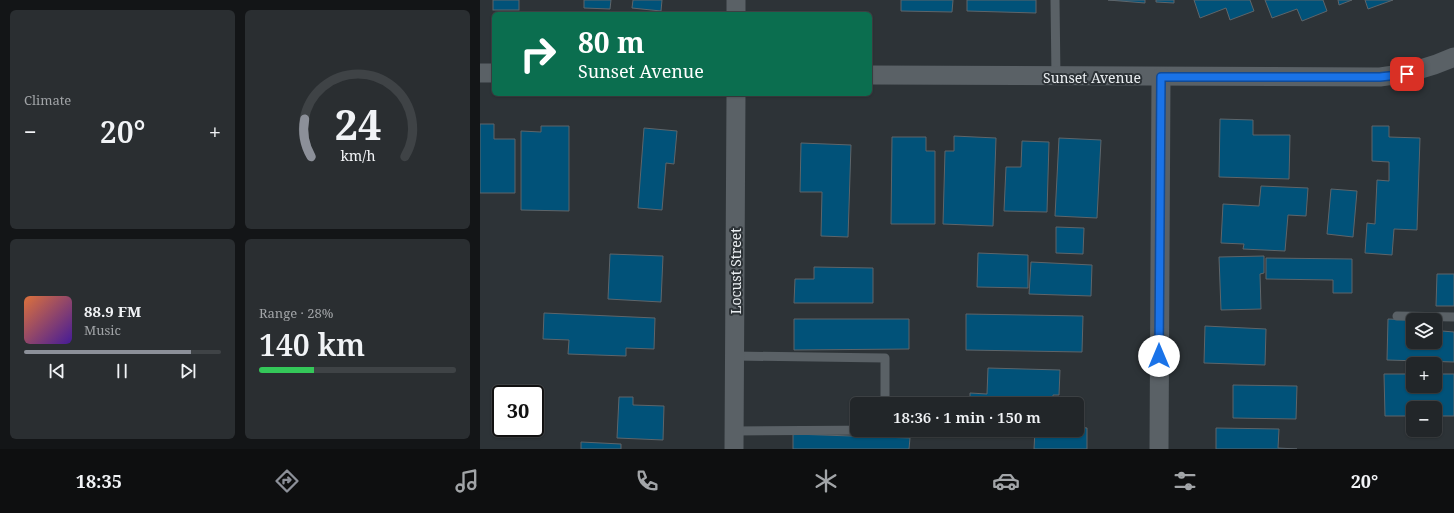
<!DOCTYPE html>
<html lang="en">
<head>
<meta charset="utf-8">
<style>
	:root { --surface:#222629; --page:#2a2e31; --text:#f1f3f6; --muted:#a2a5a8; --line:#3f4346; --accent:#8c9099 }
	body { margin:0; font-family:"Noto Serif",serif; background:var(--page); color:var(--text); height:100vh; display:flex; flex-direction:column; font-size:15px; white-space:nowrap }
	* { box-sizing:border-box; margin:0 }
	p { font-size:13px; color:var(--muted) }
	.icon { flex:none; width:22px; height:22px; fill:none; stroke:currentColor; stroke-width:2; stroke-linecap:round; stroke-linejoin:round }
	.map { position:relative; flex:1; overflow:hidden }
	.drawer { display:flex; flex-direction:column; gap:10px; padding:10px; background:#131517; width:480px }
	.drawer>* { flex:none }
	.hud { position:absolute; left:12px; top:12px; width:380px; height:84px; border-radius:6px; box-shadow:0 1px 3px #0004,0 0 0 1px var(--line); background:#0b6e4f; color:#fff; overflow:hidden }
	.tools { position:absolute; left:926px; top:313px; display:grid; gap:8px }
	.tools a { display:grid; place-items:center; width:36px; height:36px; border-radius:6px; background:var(--surface); box-shadow:0 1px 3px #0004,0 0 0 1px var(--line); font-size:20px }
	.speed { position:absolute; left:12px; top:385px; display:flex; gap:8px; font-size:20px; font-weight:700; text-align:center }
	.speed>* { display:grid; place-content:center; width:52px; height:52px; border-radius:50%; background:var(--surface); box-shadow:0 1px 3px #0004,0 0 0 1px var(--line); line-height:1 }
	.speed .limit { border:2px solid #111; border-radius:6px; background:#fff; color:#111 }
	.pin { position:absolute; display:grid; place-items:center; width:34px; height:34px; color:#fff; margin:-17px; border-radius:8px; box-shadow:0 2px 6px #0006 }
	.me { position:absolute; width:44px; margin:-22px; rotate:0deg; stroke-linejoin:round; filter:drop-shadow(0 0 3px #0008) }
	.turn { display:flex; align-items:center; gap:14px; height:84px; padding:0 20px; font-size:18px }
	.turn .icon { width:52px; height:52px; stroke-width:2.5 }
	.turn b { display:block; font-size:28px; line-height:34px }
	.big { font-size:30px; font-weight:600; line-height:1.1 }
	.drawer .widget { flex:1; display:flex; flex-direction:column; justify-content:center; gap:6px; min-width:0; padding:0 14px; border-radius:6px; background:var(--page) }
	.drawer .dial { align-items:center; gap:0 }
	.dial svg { height:104px; overflow:visible; fill:none; stroke:var(--line); stroke-width:7; stroke-linecap:round; text-anchor:middle }
	.dial text { fill:var(--text); stroke:none }
	.song { display:flex; align-items:center; gap:12px }
	.cover { width:48px; height:48px; border-radius:6px; background:linear-gradient(135deg,hsl(20 70% 55%),hsl(260 70% 35%)) }
	.played { height:4px; border-radius:2px; background:linear-gradient(90deg,var(--accent) 85%,var(--line) 85%) }
	.keys { display:flex; justify-content:space-around; direction:ltr }
	.heat { display:flex; justify-content:space-between; align-items:center; font-size:22px; direction:ltr }
	.charge { height:6px; border-radius:3px; background:linear-gradient(90deg,#34c759 28%,var(--line) 0) }
	.drawer .tiles { flex:1; display:grid; gap:10px; grid-template-columns:repeat(2,1fr) }
	.trip { position:absolute; left:370px; top:397px; width:234px; height:40px; border-radius:6px; background:var(--surface); box-shadow:0 1px 3px #0004,0 0 0 1px var(--line); font-weight:600; line-height:40px; text-align:center }
	.dock { display:flex; height:64px; justify-content:space-around; align-items:center; background:#0e0f10; color:var(--muted) }
	.dock .icon { width:28px; height:28px }
	.dock .selected { color:var(--accent) }
	.dock b { font-size:18px; color:var(--text) }
	main { display:flex; flex:1; min-height:0 }
	.map>svg:first-child { display:block }
	.building { fill:#015279; stroke:#5e656a }
	.lines { fill:none; stroke-linecap:round; stroke-linejoin:round }
	.service { stroke:#5a6166; stroke-width:9 }
	.minor { stroke:#5a6166; stroke-width:19 }
	.route-casing { stroke:#114b97; stroke-width:10 }
	.route { stroke:#1a73e8; stroke-width:7 }
	.labels { text-anchor:middle; dominant-baseline:central; stroke-width:4; stroke-linejoin:round; paint-order:stroke }
	.street-label { font-size:14px; fill:#eaeef1; stroke:#2d3337 }
</style>
</head>
<body>
<main>
<section class="drawer">
<div class="tiles">
<div class="widget"><p>Climate</p>
<div class="heat"><a>−</a><b class="big">20°</b><a>+</a></div>
</div>
<div class="widget dial"><svg viewBox="0 0 100 80">
<path d="M14 69A42 42 0 1 1 86 69"/>
<path d="M14 69A42 42 0 0 1 9 40" stroke="#8c9099"/>
<text x="50" y="56" font-size="32" font-weight="700">24</text>
<text x="50" y="72" font-size="11">km/h</text>
</svg></div>
<div class="widget">
<div class="song"><i class="cover"></i><div><b>88.9 FM</b><p>Music</p></div></div>
<div class="played"></div>
<div class="keys"><svg class="icon" aria-label="previous" viewBox="0 0 24 24"><path d="M18 5L8 12l10 7zM5 5v14"/></svg><svg class="icon" aria-label="pause" viewBox="0 0 24 24"><path d="M8 5v14M16 5v14"/></svg><svg class="icon" aria-label="next" viewBox="0 0 24 24"><path d="M6 5l10 7-10 7zM19 5v14"/></svg></div>
</div>
<div class="widget"><p>Range · 28%</p><b class="big">140 km</b><div class="charge"></div></div>
</div>
</section>
<div class="map">
<svg width="974" height="449" viewBox="0 0 974 449">
	<rect width="100%" height="100%" fill="#2d3337"/>
	<!-- building -->
	<g class="building">
		<rect x="13" y="0" width="26" height="10"/>
		<polygon points="104,0 131,0 130,9 104,8"/>
		<polygon points="153,0 182,0 181,11 152,8"/>
		<polygon points="421,0 473,0 472,12 421,11"/>
		<polygon points="487,0 556,0 556,13 487,11"/>
		<polygon points="628,0 665,0 665,3"/>
		<polygon points="676,0 694,0 694,3 676,2"/>
		<polygon points="714,0 770,0 774,11 750,20 746,8 720,18"/>
		<polygon points="785,0 843,0 847,11 822,21 817,9 792,18"/>
		<polygon points="858,0 872,0 859,5"/>
		<polygon points="885,0 913,0 888,9"/>
		<polygon points="740,119 773,120 773,135 810,135 809,179 739,177"/>
		<polygon points="0,124 14,124 14,139 35,139 35,193 0,193"/>
		<polygon points="61,126 89,126 89,211 41,210 41,131 61,132"/>
		<polygon points="892,126 909,126 909,137 940,138 937,230 914,229 912,255 885,253 887,223 895,224 897,180 909,181 909,162 892,161"/>
		<polygon points="164,128 197,131 194,164 186,163 182,210 158,208"/>
		<polygon points="474,136 516,138 513,226 463,224 465,151 474,151"/>
		<polygon points="412,137 446,137 446,151 455,151 455,224 411,224"/>
		<polygon points="579,138 621,140 617,218 575,216"/>
		<polygon points="542,141 569,142 567,212 524,211 526,167 541,167"/>
		<polygon points="321,143 371,145 368,237 341,236 342,192 320,192"/>
		<polygon points="781,186 828,188 826,216 808,215 805,251 763,249 764,244 741,243 743,204 779,206"/>
		<polygon points="851,189 877,191 873,237 847,234"/>
		<polygon points="576,227 604,228 603,254 576,253"/>
		<polygon points="498,253 548,255 548,288 497,287"/>
		<polygon points="130,254 183,256 181,302 128,299"/>
		<polygon points="784,256 784,273 780,274 781,309 741,310 739,257"/>
		<polygon points="786,258 872,259 872,293 853,293 853,280 786,279"/>
		<polygon points="551,262 612,265 611,296 549,294"/>
		<polygon points="334,267 393,268 393,303 314,303 315,279 334,279"/>
		<polygon points="957,274 974,274 974,306 956,306"/>
		<polygon points="64,313 175,318 174,349 146,348 146,356 88,354 89,340 63,339"/>
		<polygon points="486,314 603,316 602,352 486,350"/>
		<polygon points="314,319 429,319 429,349 314,350"/>
		<polygon points="908,319 933,320 933,342 955,342 955,321 962,321 962,331 974,332 974,362 907,360"/>
		<polygon points="725,326 786,329 785,365 724,363"/>
		<polygon points="508,368 580,370 579,395 573,395 573,404 490,404 490,393 507,394"/>
		<polygon points="904,374 933,374 933,386 955,386 955,374 974,374 974,416 955,416 955,408 933,408 933,416 905,416"/>
		<polygon points="753,385 817,386 816,419 753,418"/>
		<polygon points="139,397 153,397 153,405 184,406 183,440 137,438"/>
		<polygon points="597,427 607,428 607,449 554,449 555,430 597,430"/>
		<polygon points="736,428 799,429 798,448 817,449 736,449"/>
		<polygon points="313,434 430,438 429,449 313,449"/>
		<polygon points="101,442 141,444 141,449 101,449"/>
	</g>
	<g class="lines">
		<!-- service -->
		<g class="service">
			<polyline points="575,0 576,77"/>
			<polyline points="917,316 974,317"/>
			<polyline points="255,356 405,358 405,404"/>
			<polyline points="254,431 405,430"/>
		</g>
		<!-- minor -->
		<g class="minor">
			<polyline points="256,0 256,14"/>
			<polyline points="0,73 14,73"/>
			<path d="M 390,75 L 900,77 C 926,74 950,68 974,57"/>
			<polyline points="254,449 256,94"/>
			<polyline points="679,449 681,77"/>
		</g>
	</g>
	<g class="lines">
		<defs>
			<polyline id="route" points="679,356 681,77 900,77 927,74"/>
		</defs>
		<!-- route casing -->
		<use href="#route" class="route-casing"/>
		<!-- route -->
		<use href="#route" class="route"/>
	</g>
	<g class="labels">
		<!-- street labels -->
		<g class="street-label">
			<text x="612" y="77">Sunset Avenue</text>
			<text transform="translate(255 271) rotate(-90)">Locust Street</text>
		</g>
	</g>
</svg>
<div class="tools">
<a><svg class="icon" aria-label="layers" viewBox="0 0 24 24"><path d="M12 4l9 5-9 5-9-5zM3 14l9 5 9-5"/></svg></a>
<a>+</a>
<a>−</a>
</div>
<div class="speed"><div class="limit">30</div></div>
<div class="pin" style="left:927px;top:74px;background:#d93025"><svg class="icon" aria-label="arrive" viewBox="0 0 24 24"><path d="M6 21V4h12l-3 4 3 4H6"/></svg></div>
<svg class="me" style="left:679px;top:356px" viewBox="-20 -20 40 40"><circle r="19" fill="#fff"/><path d="M0-13L10 11 0 6-10 11z" fill="#1a73e8"/></svg>
<div class="trip">18:36 · 1 min · 150 m</div>
<div class="hud">
<div class="turn"><svg class="icon" aria-label="right" viewBox="0 0 24 24"><path d="M7 20v-9h11M14 6l5 5-5 5"/></svg><div><b>80 m</b>Sunset Avenue</div></div>
</div>
</div>
</main>
<nav class="dock">
<b>18:35</b>
<svg class="icon selected" aria-label="directions" viewBox="0 0 24 24"><path d="M12 3l9 9-9 9-9-9zM9 14v-3h6M13 9l2 2-2 2"/></svg>
<svg class="icon" aria-label="music" viewBox="0 0 24 24"><path d="M9 18V5l10-2v13"/><circle cx="6" cy="18" r="3"/><circle cx="16" cy="16" r="3"/></svg>
<svg class="icon" aria-label="phone" viewBox="0 0 24 24"><path d="M5 4h4l2 5-3 2q2 4 5 5l2-3 5 2v4C11 20 4 13 5 4z"/></svg>
<svg class="icon" aria-label="climate" viewBox="0 0 24 24"><path d="M12 3v18M4 7l16 10M4 17L20 7"/></svg>
<svg class="icon" aria-label="car" viewBox="0 0 24 24"><path d="M5 17H2v-5l4-1 3-4h7l3 4 3 1v5h-3M9 17h6M6 11h13"/><circle cx="7" cy="17" r="2"/><circle cx="17" cy="17" r="2"/></svg>
<svg class="icon" aria-label="filters" viewBox="0 0 24 24"><path d="M4 7h16M4 17h16"/><circle cx="9" cy="7" r="2"/><circle cx="15" cy="17" r="2"/></svg>
<b>20°</b>
</nav>
</body>
</html>
